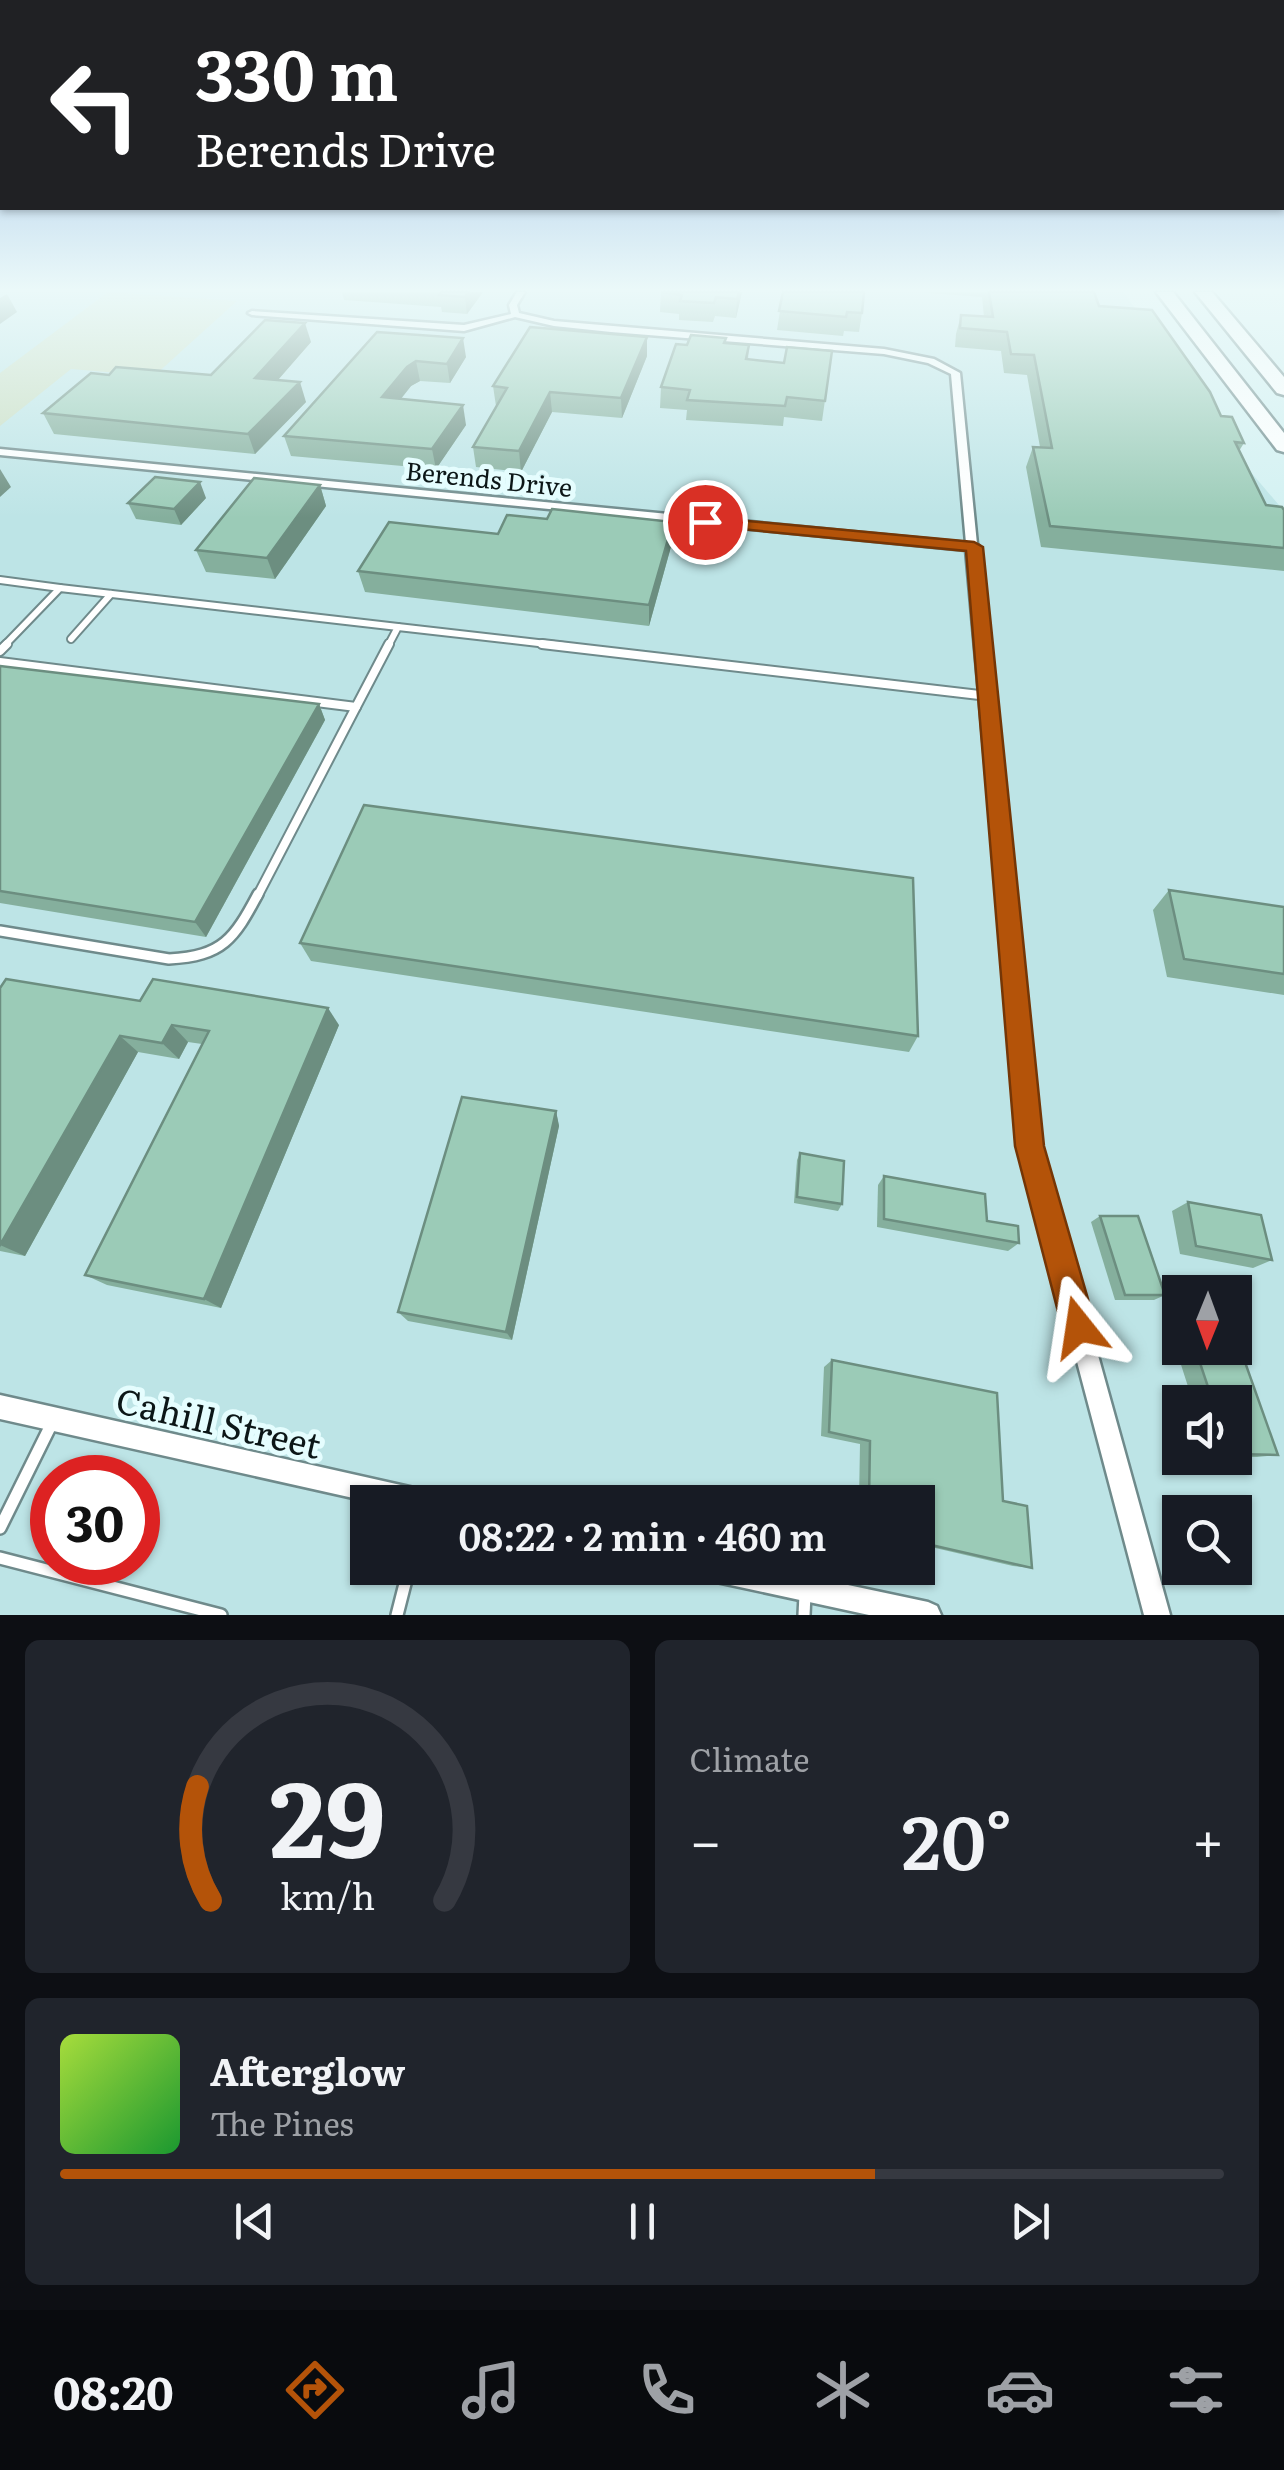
<!DOCTYPE html>
<html lang="en">
<head>
<meta charset="utf-8">
<style>
	:root { --surface:#171b24; --page:#20242c; --text:#f1f3f6; --muted:#9ea1a6; --line:#363941; --accent:#b45309 }
	body { margin:0; font-family:Literata,serif; background:var(--page); color:var(--text); height:100vh; display:flex; flex-direction:column; font-size:38px; white-space:nowrap }
	* { box-sizing:border-box; margin:0 }
	p { font-size:32px; color:var(--muted) }
	.icon { flex:none; width:55px; height:55px; fill:none; stroke:currentColor; stroke-width:2; stroke-linecap:round; stroke-linejoin:round }
	.map { position:relative; height:1615px; overflow:hidden }
	.details { display:flex; flex-direction:column; gap:25px; padding:25px; background:#0d0f14; flex:1 }
	.details>* { flex:none }
	.top-card { position:absolute; left:0px; top:0px; width:1285px; height:210px; box-shadow:0 2px 8px #0004; background:#202124; color:#fff; overflow:hidden }
	.needle { width:65px; rotate:181deg }
	.controls { position:absolute; left:1162px; top:1275px; display:grid; gap:20px }
	.controls a { display:grid; place-items:center; width:90px; height:90px; border-radius:0px; background:var(--surface); box-shadow:0 2px 8px #0004; font-size:50px }
	.speed { position:absolute; left:30px; top:1455px; display:flex; gap:20px; font-size:50px; font-weight:700; text-align:center }
	.speed>* { display:grid; place-content:center; width:130px; height:130px; border-radius:50%; background:var(--surface); box-shadow:0 2px 8px #0004; line-height:1 }
	.speed .limit { border:15px solid #d22; background:#fff; color:#111 }
	.pin { position:absolute; display:grid; place-items:center; width:85px; height:85px; color:#fff; margin:-42px; border:5px solid #fff; border-radius:50%; box-shadow:0 2px 10px #0007 }
	.me { position:absolute; width:110px; margin:-55px; rotate:345deg; stroke-linejoin:round; filter:drop-shadow(0 0 8px #0008) }
	.turn { display:flex; align-items:center; gap:35px; height:210px; padding:0 30px; font-size:45px }
	.turn .icon { width:130px; height:130px; stroke-width:2.5 }
	.turn b { display:block; font-size:70px; line-height:85px }
	.big { font-size:75px; font-weight:600; line-height:1.1 }
	.details .widget { flex:1; display:flex; flex-direction:column; justify-content:center; gap:15px; min-width:0; padding:0 35px; border-radius:15px; background:var(--page) }
	.details .dial { align-items:center; gap:0 }
	.dial svg { height:260px; overflow:visible; fill:none; stroke:var(--line); stroke-width:7; stroke-linecap:round; text-anchor:middle }
	.dial text { fill:var(--text); stroke:none }
	.song { display:flex; align-items:center; gap:30px }
	.cover { width:120px; height:120px; border-radius:15px; background:linear-gradient(135deg,hsl(80 70% 55%),hsl(130 70% 35%)) }
	.played { height:10px; border-radius:5px; background:linear-gradient(90deg,var(--accent) 70%,var(--line) 70%) }
	.keys { display:flex; justify-content:space-around; direction:ltr }
	.heat { display:flex; justify-content:space-between; align-items:center; font-size:55px; direction:ltr }
	.details .tiles { flex:1; display:grid; gap:25px; grid-template-columns:1fr 1fr }
	.widget:last-child { grid-column:span 2 }
	.trip { position:absolute; left:350px; top:1485px; width:585px; height:100px; border-radius:0px; background:var(--surface); box-shadow:0 2px 8px #0004; font-weight:600; line-height:100px; text-align:center }
	.tab-bar { display:flex; height:160px; justify-content:space-around; align-items:center; background:#090b0e; color:var(--muted) }
	.tab-bar .icon { width:70px; height:70px }
	.tab-bar .selected { color:var(--accent) }
	.tab-bar b { font-size:45px; color:var(--text) }
	.map>svg:first-child { display:block }
	.built { fill:#bde4e6; fill-rule:evenodd }
	.green { fill:#caddc0 }
	.lines { fill:none; stroke-linecap:round; stroke-linejoin:round }
	.service-far3-casing { stroke:#6f8a8b; stroke-width:10 }
	.service-far2-casing { stroke:#6f8a8b; stroke-width:12 }
	.service-far1-casing { stroke:#6f8a8b; stroke-width:14 }
	.service-casing { stroke:#6f8a8b; stroke-width:16 }
	.minor-casing { stroke:#6f8a8b; stroke-width:5 }
	.motorway-casing { stroke:#6f8a8b; stroke-width:5 }
	.service-far3 { stroke:#fff; stroke-width:6 }
	.service-far2 { stroke:#fff; stroke-width:8 }
	.service-far1 { stroke:#fff; stroke-width:9 }
	.service { stroke:#fff; stroke-width:11 }
	.minor { fill:#fff; fill-rule:evenodd }
	.motorway { fill:#fff; fill-rule:evenodd }
	.wall { fill:#85af9d }
	.shaded-wall { fill:#6c8e80 }
	.building { fill:#9bcbb7; stroke:#6c8e80; stroke-width:2.5 }
	.route { fill:#b45309; stroke:#753606; stroke-width:2.5 }
	.labels { text-anchor:middle; dominant-baseline:central; stroke-width:10; stroke-linejoin:round; paint-order:stroke }
	.far-street-label { font-size:25px; fill:#0c1617; stroke:#e5fdfe }
	.near-street-label { font-size:35px; fill:#0c1617; stroke:#e5fdfe }
</style>
</head>
<body>
<div class="map">
<svg width="1284" height="1615" viewBox="0 0 1284 1615">
	<rect width="100%" height="100%" fill="#d3f1f2"/>
	<!-- built -->
	<path class="built" d="M 0,292 L 1124,292 L 1221,437 L 1284,511 L 1284,1615 L 0,1615 ZM 1180,1292 L 1235,1292 L 1235,1348 L 1180,1348 ZM 1180,1402 L 1235,1402 L 1235,1458 L 1180,1458 ZM 52,1478 L 138,1478 L 138,1562 L 52,1562 ZM 368,1502 L 918,1502 L 918,1568 L 368,1568 ZM 1180,1512 L 1235,1512 L 1235,1568 L 1180,1568 Z"/>
	<!-- green -->
	<polygon class="green" points="108,292 237,301 154,376 71,369 0,426 0,373"/>
	<g class="lines">
		<defs>
			<g id="service-far3">
				<polyline points="0,580 60,588"/>
				<polyline points="71,639 111,594"/>
				<polyline points="4,646 60,588 398,627"/>
				<polyline points="388,646 398,627 564,646"/>
			</g>
			<g id="service-far2">
				<polyline points="542,644 988,696"/>
				<polyline points="0,651 7,644"/>
				<polyline points="0,662 356,707 389,644"/>
				<polyline points="257,897 356,707"/>
			</g>
			<path id="service-far1" d="M 0,931 L 169,959 C 223,956 234,939 258,894"/>
			<g id="service">
				<polyline points="0,1528 51,1425"/>
				<polyline points="0,1558 221,1615"/>
				<polyline points="397,1615 409,1568"/>
				<polyline points="804,1615 805,1595"/>
			</g>
			<g id="minor">
				<polygon points="517,292 525,292 517,305 519,313 554,321 884,349 934,359 960,373 977,544 980,547 978,549 1040,1146 1170,1615 1144,1615 1020,1146 966,550 0,455 0,449 966,543 951,374 928,363 884,354 611,332 554,326 515,317 464,331 252,315 248,313 252,311 464,325 511,314 509,305"/>
				<polygon points="0,1395 423,1490 432,1493 435,1502 371,1502 0,1419"/>
				<polygon points="699,1568 768,1568 928,1602 937,1606 941,1615 869,1615 712,1581 703,1577"/>
			</g>
			<g id="motorway">
				<polygon points="1156,292 1173,292 1284,433 1284,452 1277,450"/>
				<polygon points="1195,292 1212,292 1284,377 1284,395 1277,393"/>
			</g>
		</defs>
		<!-- service-far3 casing -->
		<use href="#service-far3" class="service-far3-casing"/>
		<!-- service-far2 casing -->
		<use href="#service-far2" class="service-far2-casing"/>
		<!-- service-far1 casing -->
		<use href="#service-far1" class="service-far1-casing"/>
		<!-- service casing -->
		<use href="#service" class="service-casing"/>
		<!-- minor casing -->
		<use href="#minor" class="minor-casing"/>
		<!-- motorway casing -->
		<use href="#motorway" class="motorway-casing"/>
		<!-- service-far3 -->
		<use href="#service-far3" class="service-far3"/>
		<!-- service-far2 -->
		<use href="#service-far2" class="service-far2"/>
		<!-- service-far1 -->
		<use href="#service-far1" class="service-far1"/>
		<!-- service -->
		<use href="#service" class="service"/>
		<!-- minor -->
		<use href="#minor" class="minor"/>
		<!-- motorway -->
		<use href="#motorway" class="motorway"/>
	</g>
	<!-- wall -->
	<g class="wall">
		<polygon points="342,292 483,292 467,314 442,312 441,307 344,300"/>
		<polygon points="661,292 742,292 736,318 715,316 713,322 679,320 679,314 660,312"/>
		<polygon points="783,292 862,313 859,332 844,331 843,336 777,330"/>
		<polygon points="916,292 1094,292 1099,306 1221,416 1244,443 1239,451 1266,505 1284,510 1284,571 1041,547 1026,467 1033,447 1040,447 1027,375 1004,373 1001,351 955,347 956,334 961,315 984,317 982,297"/>
		<polygon points="377,332 466,357 450,383 420,381 411,386 401,399 466,425 436,469 291,456 284,436"/>
		<polygon points="311,342 278,380 306,402 255,454 54,434 43,413 109,375 211,375"/>
		<polygon points="725,343 749,345 748,360 784,363 832,351 822,421 784,417 783,426 686,420 687,410 660,408 661,387 687,345"/>
		<polygon points="647,356 622,418 552,412 521,472 476,467 473,447 496,406 493,386"/>
		<polygon points="320,485 326,506 275,579 206,572 196,550"/>
		<polygon points="206,498 181,525 136,519 128,503"/>
		<polygon points="498,534 672,543 649,626 365,592 358,571"/>
		<polygon points="0,666 319,704 325,720 206,937 0,903"/>
		<polygon points="1169,890 1284,907 1284,995 1167,977 1153,910"/>
		<polygon points="300,943 918,1036 909,1052 311,961"/>
		<polygon points="0,988 339,1025 221,1308 107,1285 85,1275 202,1044 188,1042 179,1059 138,1052 25,1256 0,1251"/>
		<polygon points="556,1111 559,1126 512,1340 408,1321 398,1312"/>
		<polygon points="800,1153 842,1204 838,1211 794,1203 797,1160"/>
		<polygon points="884,1176 1019,1243 1008,1251 877,1227 878,1185"/>
		<polygon points="1188,1202 1272,1260 1253,1268 1180,1254 1172,1211"/>
		<polygon points="1100,1216 1165,1295 1154,1300 1115,1300 1091,1222"/>
		<polygon points="1180,1309 1180,1348 1235,1348 1278,1455 1257,1457 1235,1457 1235,1402 1193,1402 1165,1315"/>
		<polygon points="832,1360 1003,1501 1032,1568 1013,1566 918,1544 918,1502 859,1502 860,1444 821,1436 824,1367"/>
	</g>
	<!-- shaded-wall -->
	<g class="shaded-wall">
		<polygon points="468,292 483,292 467,314 465,297"/>
		<polygon points="739,292 742,292 736,318 737,299"/>
		<polygon points="7,294 17,312 0,324 0,298"/>
		<polygon points="305,323 311,342 262,398 255,378"/>
		<polygon points="647,337 647,356 622,418 621,398"/>
		<polygon points="463,338 466,357 450,383 447,364"/>
		<polygon points="416,361 420,381 411,386 386,417 382,397 407,367"/>
		<polygon points="300,382 306,402 255,454 248,434"/>
		<polygon points="550,392 552,412 521,472 519,451"/>
		<polygon points="463,405 466,425 436,469 432,449"/>
		<polygon points="0,469 11,487 0,497"/>
		<polygon points="200,482 206,498 181,525 174,509"/>
		<polygon points="320,485 326,506 275,579 267,558"/>
		<polygon points="673,522 672,543 649,626 649,605"/>
		<polygon points="319,704 325,720 206,937 195,922"/>
		<polygon points="328,1008 339,1025 221,1308 204,1299"/>
		<polygon points="172,1025 188,1042 179,1059 162,1043"/>
		<polygon points="120,1036 138,1052 25,1256 0,1245"/>
		<polygon points="556,1111 559,1126 512,1340 506,1332"/>
	</g>
	<!-- building -->
	<g class="building">
		<polygon points="441,292 468,292 465,297 439,295"/>
		<polygon points="661,292 739,292 737,299 716,297 714,303 680,301 682,295"/>
		<polygon points="783,292 864,292 862,313 847,312 846,317 779,311"/>
		<polygon points="989,292 1094,292 1099,306 1152,310 1210,392 1221,416 1232,417 1244,443 1235,442 1266,505 1282,507 1284,510 1284,548 1050,526 1033,447 1052,448 1034,355 1011,354 1007,332 960,328 961,315 993,317"/>
		<polygon points="265,320 305,323 255,378 300,382 248,434 43,413 91,373 109,375 116,367 211,375"/>
		<polygon points="530,327 647,337 621,398 550,392 519,451 473,447 507,388 493,386"/>
		<polygon points="377,332 463,338 447,364 416,361 407,367 382,397 463,405 432,449 284,436"/>
		<polygon points="691,335 726,338 724,343 749,345 746,359 784,363 787,347 832,351 825,401 787,397 785,406 687,400 690,390 661,387 676,344 687,345"/>
		<polygon points="155,477 200,482 174,509 128,503"/>
		<polygon points="254,478 320,485 267,558 196,550"/>
		<polygon points="552,509 673,522 649,605 358,571 389,522 498,534 507,515 547,519"/>
		<polygon points="0,666 319,704 195,922 0,891"/>
		<polygon points="364,805 913,878 918,1036 300,943"/>
		<polygon points="1169,890 1284,907 1284,974 1184,959"/>
		<polygon points="6,979 140,1001 153,979 328,1008 204,1299 85,1275 209,1031 172,1025 162,1043 120,1036 0,1245 0,988"/>
		<polygon points="462,1097 556,1111 506,1332 398,1312"/>
		<polygon points="800,1153 844,1161 842,1204 797,1197"/>
		<polygon points="884,1176 985,1194 987,1221 1018,1226 1019,1243 884,1219"/>
		<polygon points="1188,1202 1261,1215 1272,1260 1196,1246"/>
		<polygon points="1100,1216 1138,1216 1165,1295 1125,1295"/>
		<polygon points="1235,1334 1278,1455 1235,1454 1235,1402 1213,1402 1195,1348 1235,1348"/>
		<polygon points="832,1360 997,1393 1003,1501 1027,1506 1032,1568 918,1542 918,1502 869,1502 870,1441 829,1432"/>
	</g>
	<!-- sky -->
	<linearGradient id="sky" x2="0" y2="1"><stop stop-color="#8bb3e2"/><stop offset="0.56" stop-color="#ebf9f9"/><stop offset="1" stop-color="#ebf9f9" stop-opacity="0"/></linearGradient>
	<rect width="1284" height="518" fill="url(#sky)"/>
	<!-- route -->
	<polygon class="route" points="705,517 974,542 983,547 1044,1146 1096,1327 1091,1339 1079,1344 1067,1339 1062,1327 1015,1146 966,551 699,525 697,522"/>
	<g class="labels">
		<!-- far-street labels -->
		<g class="far-street-label">
			<text transform="translate(489 478) rotate(6)">Berends Drive</text>
		</g>
		<!-- near-street labels -->
		<g class="near-street-label">
			<text transform="translate(219 1421) rotate(13)">Cahill Street</text>
		</g>
	</g>
</svg>
<div class="controls">
<a><svg class="needle" viewBox="-14 -14 28 28"><path d="M0-13l5 13h-10z" fill="#e53935"/><path d="M0 13l5-13h-10z" fill="#9ea1a6"/></svg></a>
<a><svg class="icon" aria-label="sound" viewBox="0 0 24 24"><path d="M4 9h4l5-4v14l-5-4H4zM17 9q2 3 0 6"/></svg></a>
<a><svg class="icon" aria-label="search" viewBox="0 0 24 24"><circle cx="10" cy="10" r="6"/><path d="M15 15l6 6"/></svg></a>
</div>
<div class="speed"><div class="limit">30</div></div>
<div class="pin" style="left:705px;top:522px;background:#d93025"><svg class="icon" aria-label="arrive" viewBox="0 0 24 24"><path d="M6 21V4h12l-3 4 3 4H6"/></svg></div>
<svg class="me" style="left:1079px;top:1327px" viewBox="-20 -20 40 40"><path d="M0-17L14 15 0 8-14 15z" fill="#b45309" stroke="#fff" stroke-width="4"/></svg>
<div class="trip">08:22 · 2 min · 460 m</div>
<div class="top-card">
<div class="turn"><svg class="icon" aria-label="left" viewBox="0 0 24 24"><path d="M17 20v-9H6M10 6l-5 5 5 5"/></svg><div><b>330 m</b>Berends Drive</div></div>
</div>
</div>
<section class="details">
<div class="tiles">
<div class="widget dial"><svg viewBox="0 0 100 80">
<path d="M14 69A42 42 0 1 1 86 69"/>
<path d="M14 69A42 42 0 0 1 10 34" stroke="#b45309"/>
<text x="50" y="56" font-size="32" font-weight="700">29</text>
<text x="50" y="72" font-size="11">km/h</text>
</svg></div>
<div class="widget"><p>Climate</p>
<div class="heat"><a>−</a><b class="big">20°</b><a>+</a></div>
</div>
<div class="widget">
<div class="song"><i class="cover"></i><div><b>Afterglow</b><p>The Pines</p></div></div>
<div class="played"></div>
<div class="keys"><svg class="icon" aria-label="previous" viewBox="0 0 24 24"><path d="M18 5L8 12l10 7zM5 5v14"/></svg><svg class="icon" aria-label="pause" viewBox="0 0 24 24"><path d="M8 5v14M16 5v14"/></svg><svg class="icon" aria-label="next" viewBox="0 0 24 24"><path d="M6 5l10 7-10 7zM19 5v14"/></svg></div>
</div>
</div>
</section>
<nav class="tab-bar">
<b>08:20</b>
<svg class="icon selected" aria-label="directions" viewBox="0 0 24 24"><path d="M12 3l9 9-9 9-9-9zM9 14v-3h6M13 9l2 2-2 2"/></svg>
<svg class="icon" aria-label="music" viewBox="0 0 24 24"><path d="M9 18V5l10-2v13"/><circle cx="6" cy="18" r="3"/><circle cx="16" cy="16" r="3"/></svg>
<svg class="icon" aria-label="phone" viewBox="0 0 24 24"><path d="M5 4h4l2 5-3 2q2 4 5 5l2-3 5 2v4C11 20 4 13 5 4z"/></svg>
<svg class="icon" aria-label="climate" viewBox="0 0 24 24"><path d="M12 3v18M4 7l16 10M4 17L20 7"/></svg>
<svg class="icon" aria-label="car" viewBox="0 0 24 24"><path d="M5 17H2v-5l4-1 3-4h7l3 4 3 1v5h-3M9 17h6M6 11h13"/><circle cx="7" cy="17" r="2"/><circle cx="17" cy="17" r="2"/></svg>
<svg class="icon" aria-label="filters" viewBox="0 0 24 24"><path d="M4 7h16M4 17h16"/><circle cx="9" cy="7" r="2"/><circle cx="15" cy="17" r="2"/></svg>
</nav>
</body>
</html>
